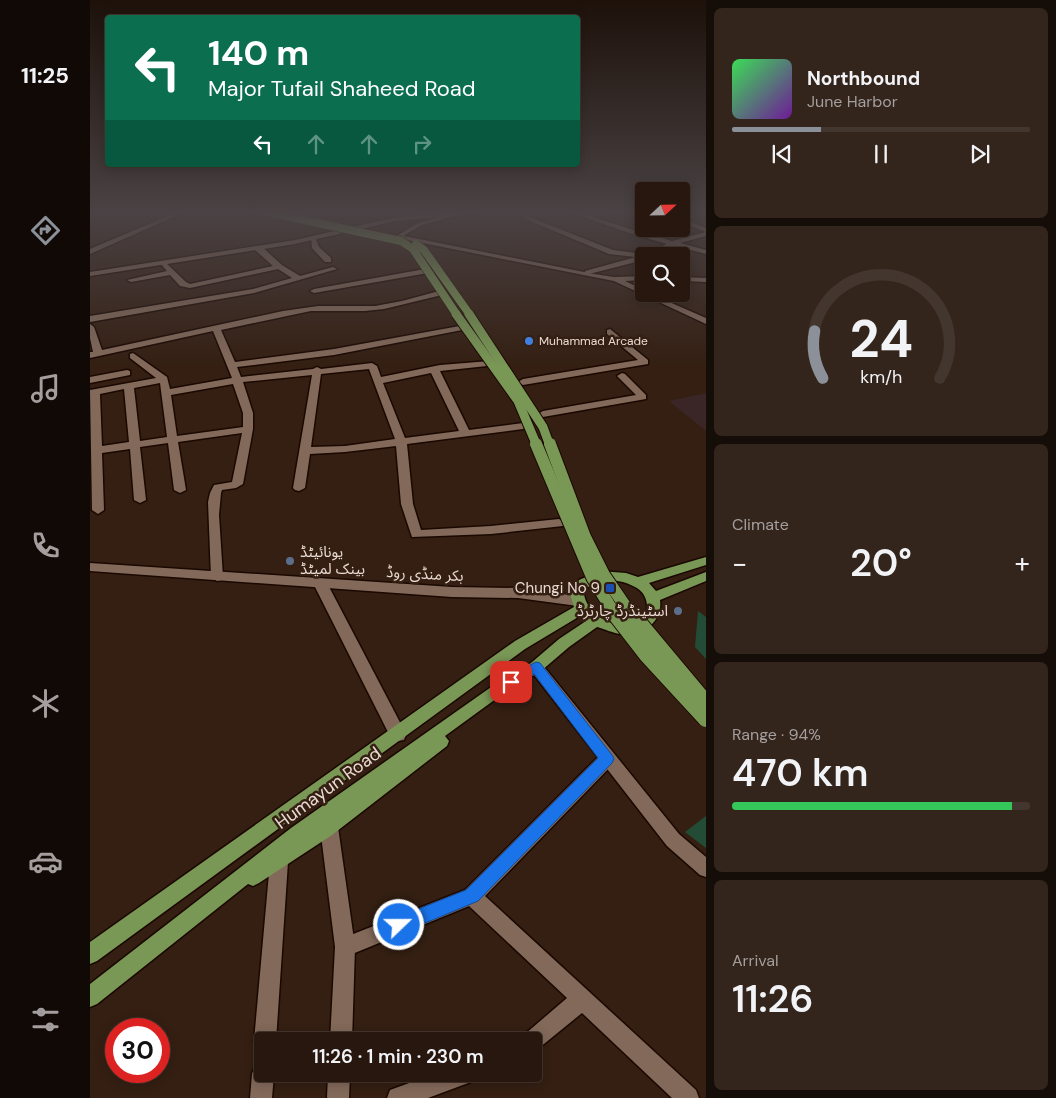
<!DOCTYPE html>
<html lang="en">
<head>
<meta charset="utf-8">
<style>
	:root { --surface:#27170e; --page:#33241c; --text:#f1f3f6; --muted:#a49f9e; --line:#43362e; --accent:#8c9099 }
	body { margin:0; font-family:"DM Sans","Noto Sans Arabic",sans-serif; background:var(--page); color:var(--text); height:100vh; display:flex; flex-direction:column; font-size:19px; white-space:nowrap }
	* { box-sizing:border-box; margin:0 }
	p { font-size:16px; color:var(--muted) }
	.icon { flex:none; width:28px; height:28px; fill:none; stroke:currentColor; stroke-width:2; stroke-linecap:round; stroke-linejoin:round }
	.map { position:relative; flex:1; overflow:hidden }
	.details { display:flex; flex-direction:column; gap:8px; padding:8px; background:#150d08; width:350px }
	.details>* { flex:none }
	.top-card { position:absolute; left:15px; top:15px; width:475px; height:152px; border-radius:5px; box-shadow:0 2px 12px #0003,0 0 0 1px var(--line); background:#0b6e4f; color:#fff; overflow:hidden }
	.needle { width:32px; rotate:68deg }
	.fabs { position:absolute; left:545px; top:182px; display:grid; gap:10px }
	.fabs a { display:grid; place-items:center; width:55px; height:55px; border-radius:5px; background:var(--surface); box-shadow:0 2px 12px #0003,0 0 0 1px var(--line); font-size:25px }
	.speed { position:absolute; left:15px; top:1018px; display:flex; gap:10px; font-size:25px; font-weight:700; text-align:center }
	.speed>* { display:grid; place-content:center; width:65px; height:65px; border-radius:50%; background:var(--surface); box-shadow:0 2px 12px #0003,0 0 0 1px var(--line); line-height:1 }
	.speed .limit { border:8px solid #d22; background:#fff; color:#111 }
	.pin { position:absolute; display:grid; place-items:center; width:42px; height:42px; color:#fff; margin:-21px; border-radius:10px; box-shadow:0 2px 8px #0006 }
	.me { position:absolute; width:55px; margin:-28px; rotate:68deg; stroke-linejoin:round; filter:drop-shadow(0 0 4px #0008) }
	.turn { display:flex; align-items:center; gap:18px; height:105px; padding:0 20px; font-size:22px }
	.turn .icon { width:65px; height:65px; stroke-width:2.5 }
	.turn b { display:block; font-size:35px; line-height:42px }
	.lanes { display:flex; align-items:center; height:48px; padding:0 20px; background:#0003; justify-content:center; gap:25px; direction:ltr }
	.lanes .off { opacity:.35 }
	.big { font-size:38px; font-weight:600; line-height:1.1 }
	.details .card { flex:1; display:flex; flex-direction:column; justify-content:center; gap:8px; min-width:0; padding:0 18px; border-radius:8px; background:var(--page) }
	.details .dial { align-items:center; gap:0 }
	.dial svg { height:130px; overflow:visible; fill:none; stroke:var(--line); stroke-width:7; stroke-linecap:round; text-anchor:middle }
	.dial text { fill:var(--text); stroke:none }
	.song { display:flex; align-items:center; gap:15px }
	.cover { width:60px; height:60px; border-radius:8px; background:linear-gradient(135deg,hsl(130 70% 55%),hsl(280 70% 35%)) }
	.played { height:5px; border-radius:2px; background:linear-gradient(90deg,var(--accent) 30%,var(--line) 30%) }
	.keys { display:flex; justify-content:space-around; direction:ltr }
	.heat { display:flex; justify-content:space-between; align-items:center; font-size:28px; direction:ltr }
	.charge { height:8px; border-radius:4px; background:linear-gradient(90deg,#34c759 94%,var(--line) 0) }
	.trip { position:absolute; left:164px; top:1032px; width:288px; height:50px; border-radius:5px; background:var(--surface); box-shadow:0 2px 12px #0003,0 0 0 1px var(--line); font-weight:600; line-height:50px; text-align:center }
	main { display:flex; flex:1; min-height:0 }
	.menu { display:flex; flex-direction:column; width:90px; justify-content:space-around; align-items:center; background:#100906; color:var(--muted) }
	.menu .icon { width:35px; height:35px }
	.menu .on { color:var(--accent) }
	.menu b { font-size:22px; color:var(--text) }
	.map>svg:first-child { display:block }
	.education { fill:#3a2627 }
	.green { fill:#234c37 }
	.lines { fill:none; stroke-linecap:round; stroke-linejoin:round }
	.street-casing { stroke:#1b0801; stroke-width:3 }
	.secondary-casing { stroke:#1b0801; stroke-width:3 }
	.primary-casing { stroke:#1b0801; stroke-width:3 }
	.street { fill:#82695a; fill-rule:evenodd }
	.secondary { fill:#82695a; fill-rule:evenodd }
	.primary { fill:#799755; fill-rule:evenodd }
	.primary-bridge-far3-casing { stroke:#1b0801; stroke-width:9; stroke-linecap:butt }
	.primary-bridge-far2-casing { stroke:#1b0801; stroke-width:11; stroke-linecap:butt }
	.primary-bridge-far1-casing { stroke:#1b0801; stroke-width:14; stroke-linecap:butt }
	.primary-bridge-casing { stroke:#1b0801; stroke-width:18; stroke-linecap:butt }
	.primary-bridge-far3 { stroke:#799755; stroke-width:8 }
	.primary-bridge-far2 { stroke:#799755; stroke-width:9 }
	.primary-bridge-far1 { stroke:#799755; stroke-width:12 }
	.primary-bridge { stroke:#799755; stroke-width:16 }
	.route { fill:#1a73e8; stroke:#114b97 }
	.shop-dot { fill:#3f7fe0; stroke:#341f12; stroke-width:2 }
	.service-dot { fill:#5c6f8a; stroke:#341f12; stroke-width:2 }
	.transit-dot { fill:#1a4fb4; stroke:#341f12; stroke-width:2 }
	.labels { text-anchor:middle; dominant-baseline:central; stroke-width:5; stroke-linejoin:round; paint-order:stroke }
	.far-poi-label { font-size:12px; fill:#e9dad2; stroke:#341f12; text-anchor:start }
	.poi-label { font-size:15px; fill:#e9dad2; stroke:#341f12; text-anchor:end }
	.street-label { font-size:15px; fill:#e9dad2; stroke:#341f12 }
	.near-street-label { font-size:18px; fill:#e9dad2; stroke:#341f12 }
</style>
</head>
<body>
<main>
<nav class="menu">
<b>11:25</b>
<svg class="icon on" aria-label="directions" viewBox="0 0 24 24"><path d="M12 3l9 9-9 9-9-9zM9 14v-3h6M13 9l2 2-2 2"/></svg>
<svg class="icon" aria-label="music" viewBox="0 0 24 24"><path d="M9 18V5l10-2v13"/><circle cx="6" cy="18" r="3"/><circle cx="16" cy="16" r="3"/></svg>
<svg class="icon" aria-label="phone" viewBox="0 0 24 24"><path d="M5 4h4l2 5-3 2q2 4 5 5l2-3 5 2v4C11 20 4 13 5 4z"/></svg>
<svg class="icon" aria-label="climate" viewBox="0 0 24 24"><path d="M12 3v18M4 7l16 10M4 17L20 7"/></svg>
<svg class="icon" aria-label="car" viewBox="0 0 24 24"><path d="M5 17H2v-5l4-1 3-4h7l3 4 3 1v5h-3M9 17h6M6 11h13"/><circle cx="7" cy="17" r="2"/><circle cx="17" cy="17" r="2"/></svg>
<svg class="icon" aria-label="filters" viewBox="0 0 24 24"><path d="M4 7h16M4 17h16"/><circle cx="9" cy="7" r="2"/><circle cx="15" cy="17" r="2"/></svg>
</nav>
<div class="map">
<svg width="616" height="1098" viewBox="0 0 616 1098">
	<rect width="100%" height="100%" fill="#341f12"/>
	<!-- education -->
	<polygon class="education" points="616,393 616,431 579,401"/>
	<!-- green -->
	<g class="green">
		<polygon points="608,611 616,617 616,659 605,647"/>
		<polygon points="616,816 616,848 595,832"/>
	</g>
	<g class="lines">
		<defs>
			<g id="street">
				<polygon points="479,212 488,212 553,233 572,229 582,229 561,235 582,241 616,232 591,222 591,218 593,219 616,228 616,236 590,243 616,250 616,254 585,246 560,256 550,258 550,261 495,275 495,271 546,257 519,254 433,218 433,216 437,216 523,250 554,254 577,244 542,234"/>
				<polygon points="521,212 530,212 524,214"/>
				<polygon points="363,213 365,214 365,216 332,225 313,236 308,235 328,223"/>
				<polygon points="554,218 554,222 545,225 542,223"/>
				<polygon points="221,237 225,237 229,247 241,258 241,262 235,262 222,248"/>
				<polygon points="165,246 171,246 192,265 210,276 243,267 247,269 164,293 0,322 0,316 163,289 202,278 188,269 100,288 90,286 80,275 41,282 37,280 77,271 70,263 74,261 96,282 100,284 183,266 165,250"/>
				<polygon points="335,269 338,269 338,273 224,293 220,291 224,289"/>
				<path d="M 349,291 L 353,293 L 352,295 L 294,309 L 275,311 L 221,311 L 131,330 L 145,362 L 244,349 L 375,325 L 376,327 L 372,330 L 244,355 L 147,367 L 151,377 L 223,369 L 227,367 L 231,369 L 282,363 L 287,366 L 291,377 L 350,365 L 400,361 L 402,363 L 397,366 L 350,371 L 379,430 L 433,423 L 438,426 L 433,429 L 317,444 L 323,504 L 331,530 L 401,526 L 469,519 L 475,523 L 473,526 L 401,534 L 322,537 L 311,504 L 306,446 L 255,452 L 220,454 L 215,488 L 209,491 L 205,490 L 203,488 L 222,375 L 153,382 L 163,413 L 163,429 L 153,484 L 146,488 L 132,490 L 131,493 L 129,515 L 133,577 L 132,580 L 127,581 L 121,577 L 118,502 L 120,493 L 124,485 L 142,482 L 152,433 L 88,442 L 96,490 L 90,493 L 84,490 L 78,443 L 50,447 L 56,500 L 50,503 L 44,500 L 40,449 L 12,453 L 14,510 L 8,514 L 2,510 L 0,390 L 66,378 L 40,358 L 40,354 L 43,353 L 77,377 L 80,389 L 142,378 L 123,331 L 0,358 L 0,352 L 3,352 L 0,338 L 0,324 L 4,327 L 12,350 L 193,311 L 228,306 L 285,306 L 312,301 ZM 279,369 L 305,439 L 255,446 L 221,447 L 231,374 ZM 341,373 L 369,431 L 315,438 L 293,383 ZM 70,383 L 77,437 L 50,441 L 44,388 ZM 143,384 L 153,413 L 153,427 L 87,436 L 81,395 ZM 34,389 L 39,442 L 12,446 L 10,394 Z"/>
				<polygon points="520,329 558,360 558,364 433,385 428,382 433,379 548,360 517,334 517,330"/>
				<polygon points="37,370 40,371 40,375 0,383 0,377"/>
				<polygon points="532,373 535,374 556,395 556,399 453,417 448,414 453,411 546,395 527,376"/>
				<polygon points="230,579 235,580 237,583 314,730 316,735 314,740 308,741 302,740 223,583 225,580"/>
				<polygon points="517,752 523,754 525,759 523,764 395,896 606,1090 609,1098 582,1098 492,1013 449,1048 442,1051 442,1041 431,1041 435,1034 477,998 379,906 255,957 248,954 245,947 248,940 375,890 511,754"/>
				<polygon points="189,854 195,856 198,862 186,1041 172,1041 172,1051 168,1048 164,1041 180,862 183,856"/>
				<polygon points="172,1063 172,1074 184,1074 182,1098 160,1098 162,1074 165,1066"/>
				<polygon points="344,1074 384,1074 381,1082 338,1098 297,1098 300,1090"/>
			</g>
			<g id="secondary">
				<polygon points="87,212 95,212 0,254 0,249"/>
				<polygon points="362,212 386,212 383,214 306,221 205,244 0,276 0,272 205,240 306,217"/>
				<polygon points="309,235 504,274 524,277 554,276 554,280 535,281 554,290 554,294 561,294 616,318 616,324 524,281 307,238 307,236"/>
				<polygon points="591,277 616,278 616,282 591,281"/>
				<polygon points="0,563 362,587 428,588 488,596 493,598 495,601 493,604 488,606 428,598 362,597 0,571"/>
				<polygon points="446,662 451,663 589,834 616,857 616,877 610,875 577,846 441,671 439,667 441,663"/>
				<polygon points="239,819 245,821 248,827 265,947 262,1041 240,1041 245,947 230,827 233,821"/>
				<polygon points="238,1074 260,1074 259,1098 237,1098"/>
			</g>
			<path id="primary" d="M 616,557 L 616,565 L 559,583 L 566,591 L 616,572 L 616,581 L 570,600 C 573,622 552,637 530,634 C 523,633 514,629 507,627 L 479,647 L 451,671 L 414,693 L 355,736 L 359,741 L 357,746 L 242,835 L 169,883 L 163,886 L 158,884 L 7,1004 L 0,1007 L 0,984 L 201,828 L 404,685 L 441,663 L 469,639 L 496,621 L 490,616 L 435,649 L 7,961 L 0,964 L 0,942 L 425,641 L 484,607 L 480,594 L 489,580 L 510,571 L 536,573 L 548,577 ZM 512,579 C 524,580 534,581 545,587 C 560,594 562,617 545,623 C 524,630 497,615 494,594 L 499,586 Z"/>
		</defs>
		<!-- street casing -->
		<use href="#street" class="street-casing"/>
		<!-- secondary casing -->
		<use href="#secondary" class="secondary-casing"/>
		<!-- primary casing -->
		<use href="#primary" class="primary-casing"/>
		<!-- street -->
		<use href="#street" class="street"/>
		<!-- secondary -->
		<use href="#secondary" class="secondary"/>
		<!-- primary -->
		<use href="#primary" class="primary"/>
		<defs>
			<g id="primary-bridge-far3">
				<polyline points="177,212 311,241 323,249 367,315"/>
				<polyline points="326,244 334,250 380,315"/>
			</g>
			<g id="primary-bridge-far2">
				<polyline points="366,314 428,401 447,446"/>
				<polyline points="379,314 453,427 460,446"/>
			</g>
			<g id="primary-bridge-far1">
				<polyline points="446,444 502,577 524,613"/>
				<polyline points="460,444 495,537 514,575 540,613"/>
			</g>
			<g id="primary-bridge">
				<polyline points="523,611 557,655 616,719"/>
				<polyline points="539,611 616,703"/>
			</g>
		</defs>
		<!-- primary-bridge-far3 casing -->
		<use href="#primary-bridge-far3" class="primary-bridge-far3-casing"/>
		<!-- primary-bridge-far2 casing -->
		<use href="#primary-bridge-far2" class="primary-bridge-far2-casing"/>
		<!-- primary-bridge-far1 casing -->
		<use href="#primary-bridge-far1" class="primary-bridge-far1-casing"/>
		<!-- primary-bridge casing -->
		<use href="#primary-bridge" class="primary-bridge-casing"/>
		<!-- primary-bridge-far3 -->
		<use href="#primary-bridge-far3" class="primary-bridge-far3"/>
		<!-- primary-bridge-far2 -->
		<use href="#primary-bridge-far2" class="primary-bridge-far2"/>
		<!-- primary-bridge-far1 -->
		<use href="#primary-bridge-far1" class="primary-bridge-far1"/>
		<!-- primary-bridge -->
		<use href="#primary-bridge" class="primary-bridge"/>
	</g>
	<!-- sky -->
	<linearGradient id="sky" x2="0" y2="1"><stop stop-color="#1d110a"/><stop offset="0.58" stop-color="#4a4244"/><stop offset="1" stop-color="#4a4244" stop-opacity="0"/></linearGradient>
	<rect width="616" height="366" fill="url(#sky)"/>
	<!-- route -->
	<path class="route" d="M 446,662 L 450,663 L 522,755 L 524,759 L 522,763 L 388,901 L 309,934 L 303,931 L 301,925 L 303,919 L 376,890 L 508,758 L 444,674 C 436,680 426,689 416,686 L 414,682 L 416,678 Z"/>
	<!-- markers -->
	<circle class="shop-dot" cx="439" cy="341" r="5"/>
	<g class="service-dot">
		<circle cx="200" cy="561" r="5"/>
		<circle cx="588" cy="611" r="5"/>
	</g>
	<rect class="transit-dot" x="515" y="583" width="10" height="10" rx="2.5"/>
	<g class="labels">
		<!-- far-poi labels -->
		<g class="far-poi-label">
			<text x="449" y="341">Muhammad Arcade</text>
		</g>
		<!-- poi labels -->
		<g class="poi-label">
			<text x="210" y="552" text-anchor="start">یونائیٹڈ<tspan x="210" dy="17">بینک لمیٹڈ</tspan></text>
			<text x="510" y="588">Chungi No 9</text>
			<text x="578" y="611">اسٹینڈرڈ چارٹرڈ</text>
		</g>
		<!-- street labels -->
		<g class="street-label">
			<text transform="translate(335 574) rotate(3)">بکر منڈی روڈ</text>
		</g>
		<!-- near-street labels -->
		<g class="near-street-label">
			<text transform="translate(238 788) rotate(-36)">Humayun Road</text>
		</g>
	</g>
</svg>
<div class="fabs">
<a><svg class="needle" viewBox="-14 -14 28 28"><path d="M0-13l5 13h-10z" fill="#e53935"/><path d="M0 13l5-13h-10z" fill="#a49f9e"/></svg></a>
<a><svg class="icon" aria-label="search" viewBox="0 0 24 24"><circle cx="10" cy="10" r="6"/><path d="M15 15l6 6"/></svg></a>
</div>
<div class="speed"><div class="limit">30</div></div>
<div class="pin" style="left:421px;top:682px;background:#d93025"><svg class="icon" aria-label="arrive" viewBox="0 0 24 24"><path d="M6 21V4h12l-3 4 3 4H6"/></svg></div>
<svg class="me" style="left:309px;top:925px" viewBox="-20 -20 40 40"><circle r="17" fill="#1a73e8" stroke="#fff" stroke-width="3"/><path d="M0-11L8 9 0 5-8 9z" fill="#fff"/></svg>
<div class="trip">11:26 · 1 min · 230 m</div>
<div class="top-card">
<div class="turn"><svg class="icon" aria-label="left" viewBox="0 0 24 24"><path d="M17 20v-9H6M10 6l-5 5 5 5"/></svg><div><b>140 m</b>Major Tufail Shaheed Road</div></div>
<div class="lanes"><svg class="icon" aria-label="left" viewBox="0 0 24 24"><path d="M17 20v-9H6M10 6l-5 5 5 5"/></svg><svg class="icon off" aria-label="ahead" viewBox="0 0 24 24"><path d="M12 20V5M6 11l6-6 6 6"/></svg><svg class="icon off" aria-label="ahead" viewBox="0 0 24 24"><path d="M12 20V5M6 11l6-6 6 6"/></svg><svg class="icon off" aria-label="right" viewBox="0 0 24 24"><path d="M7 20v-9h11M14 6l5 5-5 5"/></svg></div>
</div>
</div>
<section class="details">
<div class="card">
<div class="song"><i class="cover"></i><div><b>Northbound</b><p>June Harbor</p></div></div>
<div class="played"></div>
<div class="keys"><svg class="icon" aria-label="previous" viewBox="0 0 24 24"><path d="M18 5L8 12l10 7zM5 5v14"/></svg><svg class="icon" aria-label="pause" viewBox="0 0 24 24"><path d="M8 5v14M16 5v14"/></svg><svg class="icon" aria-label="next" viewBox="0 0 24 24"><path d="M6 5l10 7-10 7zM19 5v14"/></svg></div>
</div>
<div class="card dial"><svg viewBox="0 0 100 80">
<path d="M14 69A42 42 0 1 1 86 69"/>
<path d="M14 69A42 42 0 0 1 9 40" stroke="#8c9099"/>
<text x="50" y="56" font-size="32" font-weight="700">24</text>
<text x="50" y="72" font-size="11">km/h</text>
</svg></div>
<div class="card"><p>Climate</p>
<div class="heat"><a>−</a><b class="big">20°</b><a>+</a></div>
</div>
<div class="card"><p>Range · 94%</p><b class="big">470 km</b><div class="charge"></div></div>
<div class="card"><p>Arrival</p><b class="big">11:26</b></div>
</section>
</main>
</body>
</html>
